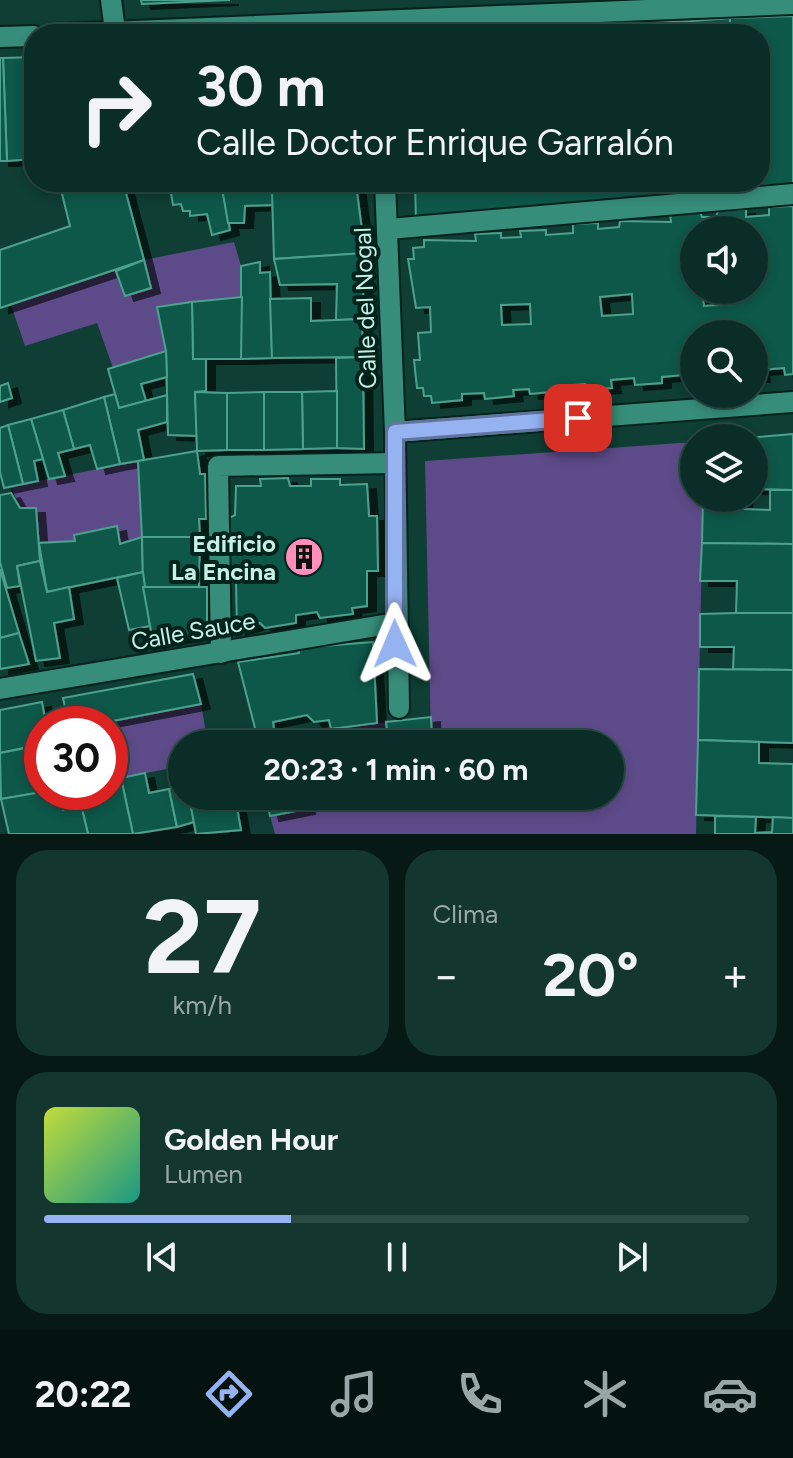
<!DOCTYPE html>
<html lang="es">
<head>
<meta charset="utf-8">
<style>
	:root { --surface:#0a2e27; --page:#13362f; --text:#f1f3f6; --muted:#99a8a7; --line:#2a4a44; --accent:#95b2f1 }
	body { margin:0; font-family:Figtree,sans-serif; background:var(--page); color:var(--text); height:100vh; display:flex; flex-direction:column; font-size:30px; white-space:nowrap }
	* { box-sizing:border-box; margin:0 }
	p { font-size:26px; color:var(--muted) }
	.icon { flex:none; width:44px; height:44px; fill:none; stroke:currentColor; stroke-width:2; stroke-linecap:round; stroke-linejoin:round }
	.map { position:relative; height:834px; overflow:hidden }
	.drawer { display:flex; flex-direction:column; gap:16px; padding:16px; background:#061915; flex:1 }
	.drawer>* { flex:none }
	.guide { position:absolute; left:24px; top:24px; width:746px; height:168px; border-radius:32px; box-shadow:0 4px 12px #0003,0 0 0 2px var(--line); background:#0a2e27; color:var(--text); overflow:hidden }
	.fabs { position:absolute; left:680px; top:216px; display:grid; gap:16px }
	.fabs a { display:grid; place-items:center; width:88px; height:88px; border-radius:50%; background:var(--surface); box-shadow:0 4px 12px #0003,0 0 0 2px var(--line); font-size:40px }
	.speed { position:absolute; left:24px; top:706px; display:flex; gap:16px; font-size:40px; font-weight:700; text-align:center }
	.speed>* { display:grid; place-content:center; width:104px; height:104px; border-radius:50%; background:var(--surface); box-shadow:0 4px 12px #0003,0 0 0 2px var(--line); line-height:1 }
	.speed .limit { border:12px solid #d22; background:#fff; color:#111 }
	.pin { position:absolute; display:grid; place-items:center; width:68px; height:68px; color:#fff; margin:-34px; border-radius:16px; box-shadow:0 4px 12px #0006 }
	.me { position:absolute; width:88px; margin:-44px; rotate:359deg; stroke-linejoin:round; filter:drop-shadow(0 0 6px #0008) }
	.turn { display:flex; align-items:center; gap:28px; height:168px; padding:0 40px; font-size:36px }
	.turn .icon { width:104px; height:104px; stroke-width:2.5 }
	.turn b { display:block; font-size:56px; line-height:68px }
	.big { font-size:60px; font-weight:700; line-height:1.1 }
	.drawer .tile { flex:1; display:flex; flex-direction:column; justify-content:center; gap:12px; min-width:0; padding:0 28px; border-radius:32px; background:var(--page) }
	.drawer .dial { align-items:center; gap:0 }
	.dial b { font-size:104px; line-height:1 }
	.song { display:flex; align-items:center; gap:24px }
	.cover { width:96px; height:96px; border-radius:12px; background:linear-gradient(135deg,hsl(70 70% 55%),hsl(170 70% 35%)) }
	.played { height:8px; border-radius:4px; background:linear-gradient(90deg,var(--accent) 35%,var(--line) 35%) }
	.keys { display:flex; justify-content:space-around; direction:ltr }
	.heat { display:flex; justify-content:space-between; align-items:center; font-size:44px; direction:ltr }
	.drawer .tiles { flex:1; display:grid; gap:16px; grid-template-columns:1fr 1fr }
	.tile:last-child { grid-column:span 2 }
	.trip { position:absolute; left:168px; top:730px; width:456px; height:80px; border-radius:40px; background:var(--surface); box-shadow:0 4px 12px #0003,0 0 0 2px var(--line); font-weight:700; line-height:80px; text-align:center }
	.tabs { display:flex; height:128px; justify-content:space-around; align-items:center; background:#041210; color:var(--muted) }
	.tabs .icon { width:56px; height:56px }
	.tabs .selected { color:var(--accent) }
	.tabs b { font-size:36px; color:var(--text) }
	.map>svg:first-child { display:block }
	.green { fill:#5d4b89 }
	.building { fill:#11584a; stroke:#4ca18d; stroke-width:2; fill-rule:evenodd; filter:url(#shadow) }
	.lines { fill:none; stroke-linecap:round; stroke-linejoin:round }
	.minor-casing { stroke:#06221c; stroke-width:24 }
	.minor { stroke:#368d7a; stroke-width:20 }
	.route-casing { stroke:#61749d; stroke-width:20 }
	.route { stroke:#95b2f1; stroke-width:14 }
	.labels { text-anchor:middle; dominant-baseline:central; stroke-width:8; stroke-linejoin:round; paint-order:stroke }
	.street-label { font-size:24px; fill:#c8f1e5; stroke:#00231c }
	.poi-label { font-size:24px; font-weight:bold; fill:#c8f1e5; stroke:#00231c; text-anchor:end }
</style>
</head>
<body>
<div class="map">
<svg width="793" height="834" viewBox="0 0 793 834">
	<defs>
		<filter id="shadow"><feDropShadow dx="9" dy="5" stdDeviation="0" flood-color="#0009"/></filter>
	</defs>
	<rect width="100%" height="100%" fill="#0e3e34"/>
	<!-- green -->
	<g class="green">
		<polygon points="234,242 241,266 242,297 157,307 166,351 113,368 97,323 25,346 11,305 116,271 125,295 151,287 144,260"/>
		<polygon points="694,442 694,498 703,498 696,834 275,834 270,816 305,809 303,796 610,796 610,744 407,744 431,740 425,461"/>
		<polygon points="138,461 142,537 120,544 116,526 74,535 75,541 39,543 36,508 20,508 11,487 23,484"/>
		<polygon points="201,704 208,744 182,744 182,766 110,780 110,724 97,724"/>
		<polygon points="386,722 389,744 343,744 340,728"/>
	</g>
	<!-- building -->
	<g class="building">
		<polygon points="141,0 230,0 142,4"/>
		<polygon points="793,16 793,184 742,187 742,182 760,182 760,34 730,34 730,18"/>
		<polygon points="730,18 730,34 693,34 692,21"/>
		<polygon points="692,21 693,34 624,34 624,24"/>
		<polygon points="624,24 624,34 516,34 516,28"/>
		<polygon points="516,28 516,34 472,34 472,29"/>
		<polygon points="34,57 34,159 7,161 3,58"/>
		<polygon points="0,58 3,58 7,161 0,161"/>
		<polygon points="59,182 123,182 144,260 0,308 0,250 70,226"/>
		<polygon points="169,182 221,182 230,230 212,235 207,214 190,216 190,211 183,211 181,204 173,205"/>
		<polygon points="221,182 271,182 274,205 245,206 244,223 228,223"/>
		<polygon points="271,182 356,182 356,184 272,192"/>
		<polygon points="415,182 705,182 707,194 416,222"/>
		<polygon points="705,182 742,182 742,187 707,190"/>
		<polygon points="356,184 365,253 274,259 272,192"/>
		<path d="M 793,206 L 793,374 L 785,375 L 784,368 L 760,370 L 761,377 L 754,377 L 754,334 L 694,334 L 694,382 L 684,383 L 683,375 L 662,377 L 662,383 L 635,385 L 634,378 L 611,380 L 612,388 L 586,390 L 585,384 L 561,386 L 562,391 L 530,394 L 529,389 L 513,390 L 514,396 L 485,399 L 484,393 L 462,394 L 462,400 L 432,403 L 431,396 L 424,396 L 423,388 L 417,388 L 414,360 L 420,360 L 418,333 L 431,332 L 430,307 L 416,308 L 408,259 L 414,259 L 413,248 L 424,247 L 424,240 L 476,241 L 475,234 L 501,233 L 501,238 L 521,237 L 520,231 L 546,230 L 546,235 L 573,233 L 573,224 L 598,223 L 598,229 L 619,227 L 620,221 L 671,222 L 670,214 L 700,212 L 702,217 L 716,217 L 718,211 L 746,209 L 746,217 L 769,215 L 769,207 ZM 694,230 L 754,230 L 754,290 L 732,290 L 733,304 L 704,306 L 702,290 L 694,290 ZM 632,294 L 633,314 L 602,316 L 600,297 ZM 530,304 L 531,324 L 502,325 L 501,305 Z"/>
		<polygon points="365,253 362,319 336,320 337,284 280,285 274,259"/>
		<polygon points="144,260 151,288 125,296 116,271"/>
		<polygon points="260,262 260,273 270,272 272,358 241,359 241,266"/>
		<polygon points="242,297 241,359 193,359 192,302"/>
		<polygon points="311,298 311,321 362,319 363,357 272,358 270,299"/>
		<polygon points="192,302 193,359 206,359 206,391 195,392 197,436 168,435 166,351 157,307"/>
		<polygon points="166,351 167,377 141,384 146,401 119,408 108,369"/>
		<polygon points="363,357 364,449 337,448 336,358"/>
		<polygon points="8,383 12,398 0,402 0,386"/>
		<polygon points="337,391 337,448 303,449 302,392"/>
		<polygon points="195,392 227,393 227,450 197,451"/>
		<polygon points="264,392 264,450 227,450 227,393"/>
		<polygon points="264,392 302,392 303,449 264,450"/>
		<polygon points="115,394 119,408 167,395 167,422 138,430 144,460 120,464 104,397"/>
		<polygon points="104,397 120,464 97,469 90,445 74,449 63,410"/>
		<polygon points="63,410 74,449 58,453 65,476 49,479 31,419"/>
		<polygon points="31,419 43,459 34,461 38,481 23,484 8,425"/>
		<polygon points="8,425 23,484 4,488 0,472 0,428"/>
		<polygon points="793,434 793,490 754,489 754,438 746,438"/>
		<polygon points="197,451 200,474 205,474 206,519 199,519 200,537 142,537 138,461"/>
		<polygon points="288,478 290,486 311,486 311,479 340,479 340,485 367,484 369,516 377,516 378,571 367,571 367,606 352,608 353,614 320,618 317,612 296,615 296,623 265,628 260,623 237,630 236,582 230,575 229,518 235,515 236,486 261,486 260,479"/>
		<polygon points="770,490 793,490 793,544 702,543 703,498 743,498 744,509 770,510"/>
		<polygon points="11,493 20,508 36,508 40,561 17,566 20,586 7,588 0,562 0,495"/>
		<polygon points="117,526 120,544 142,537 143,572 47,592 39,543 75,541 74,535"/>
		<polygon points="142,537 200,537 199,587 143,587"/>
		<polygon points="702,543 793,544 793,613 736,613 737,581 700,581"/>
		<polygon points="40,561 47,592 69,587 74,619 54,623 60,658 36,661 17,566"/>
		<polygon points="0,569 19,633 0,638"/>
		<polygon points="143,572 150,626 129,630 117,578"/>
		<polygon points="143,587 207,587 207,633 153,642"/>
		<polygon points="736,613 793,613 793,670 733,669 734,647 700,647 700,614"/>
		<polygon points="19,633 29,664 0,669 0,638"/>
		<polygon points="373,642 377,723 331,729 329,720 314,722 307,715 273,722 274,729 256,732 238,662 293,654 299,653 298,648"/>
		<polygon points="699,669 793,670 793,743 698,740"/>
		<polygon points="193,674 201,704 97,724 46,724 46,721 67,716 63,698"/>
		<polygon points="42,702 46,724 42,724 42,744 0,753 0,710"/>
		<polygon points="431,717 432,741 389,744 386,722"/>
		<polygon points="340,728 343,744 256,743 331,729"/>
		<polygon points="698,740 759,742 759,763 793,764 793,818 696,815"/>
		<polygon points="31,747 34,760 42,759 42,792 1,799 0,753"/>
		<polygon points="145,773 149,793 169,789 177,827 133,834 121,778"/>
		<polygon points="121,778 133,834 88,834 78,792 110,792 110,780"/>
		<polygon points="182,786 182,796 189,796 194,822 177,827 169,789"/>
		<polygon points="42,792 59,792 63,810 81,805 88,834 9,834 1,799"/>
		<polygon points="189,796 235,796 241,830 196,834"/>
		<polygon points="266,796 303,796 306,809 270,816"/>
		<polygon points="715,816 756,817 755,833 772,832 773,817 793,818 793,834 715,834"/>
	</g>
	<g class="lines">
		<defs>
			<g id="minor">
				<polyline points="111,0 115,31"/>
				<polyline points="62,34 793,4"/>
				<polyline points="0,37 34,36"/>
				<polyline points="385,182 395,432 399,708"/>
				<polyline points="389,229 793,194"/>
				<polyline points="395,432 793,402"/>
				<polyline points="221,653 218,466 394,463"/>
				<polyline points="0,689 395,623"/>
			</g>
		</defs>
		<!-- minor casing -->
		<use href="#minor" class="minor-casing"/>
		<!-- minor -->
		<use href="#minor" class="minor"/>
	</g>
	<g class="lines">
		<defs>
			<polyline id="route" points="395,644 395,432 578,418"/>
		</defs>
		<!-- route casing -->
		<use href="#route" class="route-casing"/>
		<!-- route -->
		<use href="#route" class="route"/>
	</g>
	<!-- icons -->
	<defs>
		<symbol id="building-disc" viewBox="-11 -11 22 22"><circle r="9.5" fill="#ff8eba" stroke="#00231c"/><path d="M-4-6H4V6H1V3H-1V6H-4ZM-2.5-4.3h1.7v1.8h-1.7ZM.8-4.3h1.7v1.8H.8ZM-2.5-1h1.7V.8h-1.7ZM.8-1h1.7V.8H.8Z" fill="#111"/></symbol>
	</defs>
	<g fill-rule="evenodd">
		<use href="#building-disc" x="282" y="535" width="44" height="44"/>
	</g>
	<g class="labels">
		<!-- street labels -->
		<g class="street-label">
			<text transform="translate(365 308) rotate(-92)">Calle del Nogal</text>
			<text transform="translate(193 631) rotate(-10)">Calle Sauce</text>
		</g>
		<!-- poi labels -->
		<g class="poi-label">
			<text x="276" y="543">Edificio<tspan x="276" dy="28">La Encina</tspan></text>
		</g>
	</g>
</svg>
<div class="fabs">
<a><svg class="icon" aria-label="sound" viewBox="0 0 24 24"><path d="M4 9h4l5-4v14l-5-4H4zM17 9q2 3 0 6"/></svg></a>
<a><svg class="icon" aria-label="search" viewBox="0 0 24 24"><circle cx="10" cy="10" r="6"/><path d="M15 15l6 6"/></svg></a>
<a><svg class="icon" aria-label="layers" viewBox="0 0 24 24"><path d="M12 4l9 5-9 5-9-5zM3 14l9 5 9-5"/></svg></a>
</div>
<div class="speed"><div class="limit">30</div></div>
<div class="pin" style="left:578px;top:418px;background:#d93025"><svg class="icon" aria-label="arrive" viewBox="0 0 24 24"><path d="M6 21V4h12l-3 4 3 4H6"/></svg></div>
<svg class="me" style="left:395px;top:644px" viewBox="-20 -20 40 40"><path d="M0-17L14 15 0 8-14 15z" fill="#95b2f1" stroke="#fff" stroke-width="4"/></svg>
<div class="trip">20:23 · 1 min · 60 m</div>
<div class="guide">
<div class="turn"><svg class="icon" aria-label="right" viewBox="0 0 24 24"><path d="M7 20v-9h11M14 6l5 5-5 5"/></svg><div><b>30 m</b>Calle Doctor Enrique Garralón</div></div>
</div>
</div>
<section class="drawer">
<div class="tiles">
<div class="tile dial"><b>27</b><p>km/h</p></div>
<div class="tile"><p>Clima</p>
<div class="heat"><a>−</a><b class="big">20°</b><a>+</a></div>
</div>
<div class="tile">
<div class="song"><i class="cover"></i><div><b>Golden Hour</b><p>Lumen</p></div></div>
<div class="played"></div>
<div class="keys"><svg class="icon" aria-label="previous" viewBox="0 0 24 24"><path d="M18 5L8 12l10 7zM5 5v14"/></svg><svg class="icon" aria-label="pause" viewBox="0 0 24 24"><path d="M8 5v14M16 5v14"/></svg><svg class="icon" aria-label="next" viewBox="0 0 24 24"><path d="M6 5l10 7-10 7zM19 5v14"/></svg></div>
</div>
</div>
</section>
<nav class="tabs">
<b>20:22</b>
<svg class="icon selected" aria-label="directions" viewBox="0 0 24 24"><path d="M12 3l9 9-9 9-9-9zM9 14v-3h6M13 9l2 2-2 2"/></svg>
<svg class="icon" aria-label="music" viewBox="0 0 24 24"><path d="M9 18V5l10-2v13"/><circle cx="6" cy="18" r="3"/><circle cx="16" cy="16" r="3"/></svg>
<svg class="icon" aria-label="phone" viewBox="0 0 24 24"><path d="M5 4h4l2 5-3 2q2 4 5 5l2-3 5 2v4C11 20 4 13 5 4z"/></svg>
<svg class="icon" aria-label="climate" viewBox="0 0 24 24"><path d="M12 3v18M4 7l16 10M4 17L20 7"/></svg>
<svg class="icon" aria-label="car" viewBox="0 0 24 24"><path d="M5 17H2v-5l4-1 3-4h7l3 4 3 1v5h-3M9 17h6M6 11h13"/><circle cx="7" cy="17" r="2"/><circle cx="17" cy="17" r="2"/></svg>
</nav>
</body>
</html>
